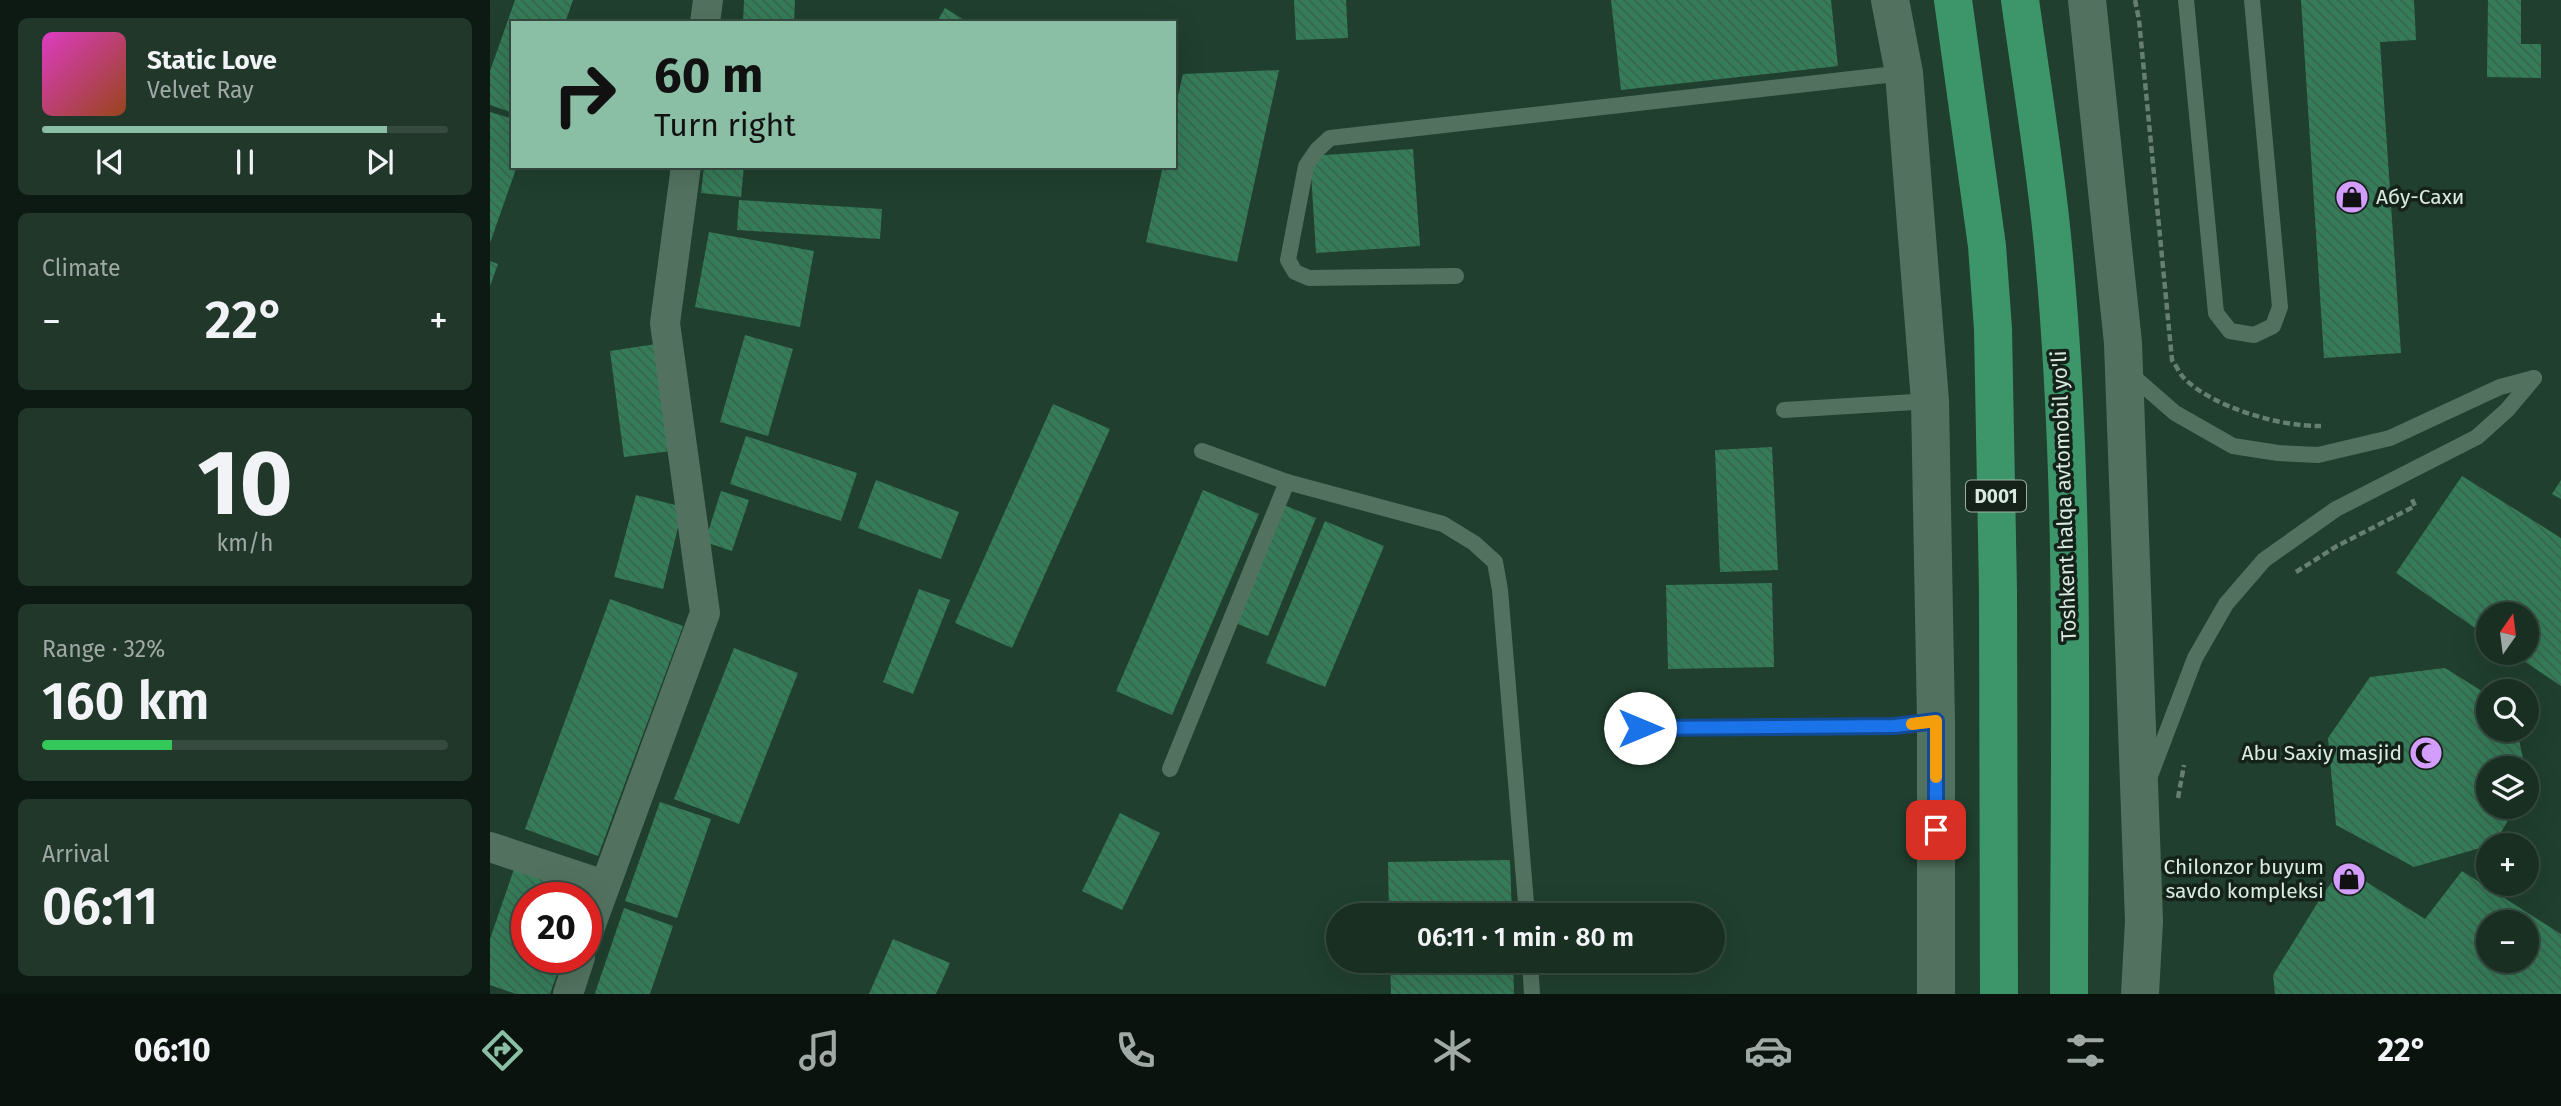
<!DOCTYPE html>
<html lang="en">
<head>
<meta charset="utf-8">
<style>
	:root { --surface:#182f22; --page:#21372a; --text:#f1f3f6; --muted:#9fa9a5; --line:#364a40; --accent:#8abfa5 }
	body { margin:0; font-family:"Fira Sans",sans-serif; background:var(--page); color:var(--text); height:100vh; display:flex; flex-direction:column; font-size:26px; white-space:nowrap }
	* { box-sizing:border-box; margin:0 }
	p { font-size:23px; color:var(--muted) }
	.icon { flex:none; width:38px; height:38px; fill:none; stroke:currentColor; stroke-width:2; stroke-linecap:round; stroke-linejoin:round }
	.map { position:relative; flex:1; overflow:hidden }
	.side { display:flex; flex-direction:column; gap:18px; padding:18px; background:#0d1a13; width:490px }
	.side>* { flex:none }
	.hud { position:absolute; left:21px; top:21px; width:665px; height:147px; border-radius:0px; box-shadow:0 7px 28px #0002,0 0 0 2px var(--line); background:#8abfa5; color:#111; overflow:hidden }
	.needle { width:46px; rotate:14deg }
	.fabs { position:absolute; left:1986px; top:602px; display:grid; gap:14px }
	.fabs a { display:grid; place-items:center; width:63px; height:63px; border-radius:50%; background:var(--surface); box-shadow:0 7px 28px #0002,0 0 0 2px var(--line); font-size:35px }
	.speed { position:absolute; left:21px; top:882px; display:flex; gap:14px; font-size:35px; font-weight:700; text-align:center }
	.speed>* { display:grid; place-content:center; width:91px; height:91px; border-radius:50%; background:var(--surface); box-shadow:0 7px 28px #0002,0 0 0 2px var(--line); line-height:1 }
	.speed .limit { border:10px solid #d22; background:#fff; color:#111 }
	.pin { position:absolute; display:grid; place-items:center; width:60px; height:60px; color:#fff; margin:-30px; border-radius:14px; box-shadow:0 4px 10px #0006 }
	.me { position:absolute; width:77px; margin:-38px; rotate:90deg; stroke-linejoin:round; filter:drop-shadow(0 0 5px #0008) }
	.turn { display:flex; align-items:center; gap:24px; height:147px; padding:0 28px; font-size:32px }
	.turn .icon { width:91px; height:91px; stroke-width:2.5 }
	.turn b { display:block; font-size:49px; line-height:60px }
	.big { font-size:52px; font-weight:600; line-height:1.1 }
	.side .widget { flex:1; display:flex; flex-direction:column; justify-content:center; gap:10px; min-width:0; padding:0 24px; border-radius:10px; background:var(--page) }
	.side .dial { align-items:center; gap:0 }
	.dial b { font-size:91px; line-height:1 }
	.song { display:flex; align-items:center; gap:21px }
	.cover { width:84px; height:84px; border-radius:10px; background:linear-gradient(135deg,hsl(310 70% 55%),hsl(20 70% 35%)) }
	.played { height:7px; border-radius:4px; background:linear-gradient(90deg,var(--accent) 85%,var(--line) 85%) }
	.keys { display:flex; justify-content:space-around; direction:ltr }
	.heat { display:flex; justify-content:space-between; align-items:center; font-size:38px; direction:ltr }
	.charge { height:10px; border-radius:5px; background:linear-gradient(90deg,#34c759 32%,var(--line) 0) }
	.trip { position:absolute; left:836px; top:903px; width:399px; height:70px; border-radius:35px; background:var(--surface); box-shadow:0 7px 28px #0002,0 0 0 2px var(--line); font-weight:600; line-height:70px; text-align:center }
	.tabs { display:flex; height:112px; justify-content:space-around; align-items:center; background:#0a130e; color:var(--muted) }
	.tabs .icon { width:49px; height:49px }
	.tabs .active { color:var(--accent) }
	.tabs b { font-size:32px; color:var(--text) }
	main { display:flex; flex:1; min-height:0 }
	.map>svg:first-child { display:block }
	.building { fill:url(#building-back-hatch); fill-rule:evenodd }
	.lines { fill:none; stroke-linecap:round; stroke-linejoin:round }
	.path { stroke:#657f70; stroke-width:4.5; stroke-dasharray:7 3.5; stroke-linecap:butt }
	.service { stroke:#52725f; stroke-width:16 }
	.minor { stroke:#52725f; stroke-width:30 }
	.tertiary { stroke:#52725f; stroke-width:38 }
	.trunk { stroke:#3c966a; stroke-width:38 }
	.route-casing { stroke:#114b97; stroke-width:18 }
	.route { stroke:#1a73e8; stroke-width:12 }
	.slow { stroke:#f59e0b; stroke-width:12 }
	.labels { text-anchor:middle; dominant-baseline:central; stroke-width:7; stroke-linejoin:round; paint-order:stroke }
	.shield { fill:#15221a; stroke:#9eafa5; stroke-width:2 }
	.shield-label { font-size:19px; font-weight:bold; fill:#d9ebe0 }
	.poi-label { font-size:21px; fill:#d9ebe0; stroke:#15221a; text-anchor:end }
	.street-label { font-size:21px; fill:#d9ebe0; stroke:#15221a }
</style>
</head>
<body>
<main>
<section class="side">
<div class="widget">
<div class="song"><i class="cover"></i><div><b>Static Love</b><p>Velvet Ray</p></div></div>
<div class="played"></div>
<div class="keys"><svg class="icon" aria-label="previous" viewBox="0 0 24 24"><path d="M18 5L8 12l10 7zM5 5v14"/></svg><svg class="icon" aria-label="pause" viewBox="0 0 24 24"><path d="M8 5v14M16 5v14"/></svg><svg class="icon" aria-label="next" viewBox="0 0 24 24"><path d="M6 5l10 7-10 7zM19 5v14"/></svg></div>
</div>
<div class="widget"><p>Climate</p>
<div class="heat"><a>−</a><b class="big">22°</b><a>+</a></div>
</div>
<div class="widget dial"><b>10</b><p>km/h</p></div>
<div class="widget"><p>Range · 32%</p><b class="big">160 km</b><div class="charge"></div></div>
<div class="widget"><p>Arrival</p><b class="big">06:11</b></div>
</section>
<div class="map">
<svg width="2071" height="994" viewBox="0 0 2071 994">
	<defs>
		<pattern id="building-back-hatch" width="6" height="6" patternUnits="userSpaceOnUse" patternTransform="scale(1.75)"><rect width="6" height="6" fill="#357d59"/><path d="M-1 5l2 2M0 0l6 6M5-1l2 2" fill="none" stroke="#3a644f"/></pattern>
	</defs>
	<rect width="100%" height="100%" fill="#203f2e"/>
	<!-- building -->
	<g class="building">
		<polygon points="25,0 83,0 75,23 23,23 23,113 0,105 0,71"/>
		<polygon points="254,0 305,0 304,23 253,23"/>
		<polygon points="804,0 856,0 858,38 806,40"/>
		<polygon points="1121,0 1341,0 1348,66 1131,90"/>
		<polygon points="1811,0 1924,0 1926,40 1890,42 1911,353 1834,358"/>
		<polygon points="1998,0 2031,0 2031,44 2051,44 2051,78 1997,77"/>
		<polygon points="455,8 479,23 446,23"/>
		<polygon points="789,70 747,262 656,242 673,166 684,166 684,113 693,74"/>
		<polygon points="0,112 23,119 23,166 27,166 0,243"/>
		<polygon points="923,149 930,246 826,253 820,156"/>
		<polygon points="214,166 254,166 251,197 211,193"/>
		<polygon points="249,200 392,209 390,239 247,230"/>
		<polygon points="219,232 324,251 310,327 205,307"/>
		<polygon points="0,261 8,264 0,286"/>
		<polygon points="255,335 303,349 278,436 230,422"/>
		<polygon points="166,344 181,451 134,457 120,351"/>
		<polygon points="563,404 620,429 522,648 465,623"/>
		<polygon points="256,436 367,473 351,521 240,484"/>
		<polygon points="1282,447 1288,570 1230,572 1225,450"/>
		<polygon points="1972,476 2071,538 2071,686 2022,653 2037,653 2037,614 1998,614 1998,637 1906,573"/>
		<polygon points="386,480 469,512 451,559 368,528"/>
		<polygon points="2071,480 2071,499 2062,494"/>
		<polygon points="713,490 769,514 682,715 626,691"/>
		<polygon points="231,491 259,500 242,551 215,542"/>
		<polygon points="146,495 193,507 173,589 124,577"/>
		<polygon points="789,503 826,518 778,636 740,621"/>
		<polygon points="835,521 894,546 835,687 776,663"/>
		<polygon points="1282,583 1284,667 1178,669 1176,585"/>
		<polygon points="429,589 460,600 423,694 393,682"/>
		<polygon points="120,599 193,626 108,856 35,829"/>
		<polygon points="244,648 308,673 249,824 184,799"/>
		<polygon points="1955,668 1998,695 1998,730 2027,730 2035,768 1998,768 1998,807 2026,807 2004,844 1924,867 1846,825 1838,738 1880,677"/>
		<polygon points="170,802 221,819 187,918 135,901"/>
		<polygon points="630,813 670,833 632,910 592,891"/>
		<polygon points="1020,860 1022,915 899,915 898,862"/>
		<path d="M 1853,867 L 1935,919 L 1972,871 L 2071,934 L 2071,994 L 1785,994 L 1783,975 L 1833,894 ZM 1998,922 L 2037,922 L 2037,961 L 1998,961 Z"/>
		<polygon points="24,869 95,894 93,898 37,898 37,957 73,957 60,994 26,994 0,985 0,939"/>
		<polygon points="134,908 183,926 160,994 107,994 105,993"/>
		<polygon points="403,939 460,963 446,994 379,994"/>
		<polygon points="900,961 1023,961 1024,994 901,994"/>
	</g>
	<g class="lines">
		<!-- path -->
		<g class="path">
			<path d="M 1645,0 L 1649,20 L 1682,360 C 1686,365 1689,373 1694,378 C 1722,407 1791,427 1831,426"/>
			<polyline points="1806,572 1847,546 1925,506 1921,497"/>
			<polyline points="1688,798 1694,765"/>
		</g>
		<!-- service -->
		<g class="service">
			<polyline points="1696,0 1726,313 1740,331 1764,335 1783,326 1790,307 1762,0"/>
			<polyline points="966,276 819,278 805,272 798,260 816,166 827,150 840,138 1414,73"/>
			<polyline points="1638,372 1685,413 1743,446 1788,453 1828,455 1900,438 2010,387 2044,378"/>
			<polyline points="1294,410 1440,401"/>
			<polyline points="712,451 797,482 953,524 984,543 1005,562 1010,590 1037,915"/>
			<polyline points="1125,728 1405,726 1446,721"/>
			<polyline points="680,769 797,482"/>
			<polyline points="1660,776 1705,658 1736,604 1774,560 1846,509 1987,437 2017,410 2044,378"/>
			<polyline points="1040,961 1042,994"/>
		</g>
		<!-- minor -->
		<g class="minor">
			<polyline points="215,23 218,0"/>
			<polyline points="0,847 114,885"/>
			<polyline points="96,938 215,613 175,323 196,166"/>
			<polyline points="78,994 90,957"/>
		</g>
		<!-- tertiary -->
		<g class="tertiary">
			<polyline points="1400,0 1414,73 1440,401 1446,721 1446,994"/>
			<polyline points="1597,0 1633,343 1654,921 1650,994"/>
		</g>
		<!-- trunk -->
		<g class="trunk">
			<polyline points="1463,0 1497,246 1503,329 1508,591 1509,994"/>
			<path d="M 1530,0 C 1541,79 1554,157 1562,236 C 1587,488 1579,742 1579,994"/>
		</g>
	</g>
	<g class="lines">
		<defs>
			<polyline id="route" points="1150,728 1405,726 1446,721 1446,830"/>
		</defs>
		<!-- route casing -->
		<use href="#route" class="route-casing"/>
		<!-- route -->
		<use href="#route" class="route"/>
		<!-- slow -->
		<polyline class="slow" points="1422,724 1446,721 1446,777"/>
	</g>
	<!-- icons -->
	<defs>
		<symbol id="shop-disc" viewBox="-11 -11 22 22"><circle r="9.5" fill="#d29dfd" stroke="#15221a"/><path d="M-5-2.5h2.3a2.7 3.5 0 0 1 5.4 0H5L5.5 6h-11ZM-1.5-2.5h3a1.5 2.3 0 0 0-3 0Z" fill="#111"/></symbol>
		<symbol id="mosque-disc" viewBox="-11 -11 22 22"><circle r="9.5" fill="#d29dfd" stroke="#15221a"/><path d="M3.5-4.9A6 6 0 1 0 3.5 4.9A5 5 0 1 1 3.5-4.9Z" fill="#111"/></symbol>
	</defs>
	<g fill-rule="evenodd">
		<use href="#shop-disc" x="1843" y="178" width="38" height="38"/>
		<use href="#mosque-disc" x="1917" y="734" width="38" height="38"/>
		<use href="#shop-disc" x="1840" y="860" width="38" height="38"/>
	</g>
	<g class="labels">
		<!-- shield labels -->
		<rect class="shield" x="1476" y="480.5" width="60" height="31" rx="5"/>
		<g class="shield-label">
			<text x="1506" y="496">D001</text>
		</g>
		<!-- poi labels -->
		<g class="poi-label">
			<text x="1886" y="197" text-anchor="start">Абу-Сахи</text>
			<text x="1912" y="753">Abu Saxiy masjid</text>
			<text x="1834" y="867">Chilonzor buyum<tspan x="1834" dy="24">savdo kompleksi</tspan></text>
		</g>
		<!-- street labels -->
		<g class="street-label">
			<text transform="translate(1574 496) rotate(-92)">Toshkent halqa avtomobil yo'li</text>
		</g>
	</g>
</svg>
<div class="fabs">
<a><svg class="needle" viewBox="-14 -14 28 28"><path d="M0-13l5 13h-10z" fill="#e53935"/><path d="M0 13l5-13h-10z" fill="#9fa9a5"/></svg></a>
<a><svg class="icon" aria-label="search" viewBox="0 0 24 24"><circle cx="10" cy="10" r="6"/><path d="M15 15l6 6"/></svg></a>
<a><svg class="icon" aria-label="layers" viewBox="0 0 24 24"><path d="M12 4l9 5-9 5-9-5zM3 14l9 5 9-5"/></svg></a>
<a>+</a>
<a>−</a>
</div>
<div class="speed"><div class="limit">20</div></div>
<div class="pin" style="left:1446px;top:830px;background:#d93025"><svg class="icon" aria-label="arrive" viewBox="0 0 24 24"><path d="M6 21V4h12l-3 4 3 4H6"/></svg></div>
<svg class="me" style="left:1150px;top:728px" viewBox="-20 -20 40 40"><circle r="19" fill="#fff"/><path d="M0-13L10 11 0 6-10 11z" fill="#1a73e8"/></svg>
<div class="trip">06:11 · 1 min · 80 m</div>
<div class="hud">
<div class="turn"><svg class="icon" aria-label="right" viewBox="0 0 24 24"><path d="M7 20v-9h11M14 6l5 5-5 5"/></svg><div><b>60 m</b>Turn right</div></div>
</div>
</div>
</main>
<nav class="tabs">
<b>06:10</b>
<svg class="icon active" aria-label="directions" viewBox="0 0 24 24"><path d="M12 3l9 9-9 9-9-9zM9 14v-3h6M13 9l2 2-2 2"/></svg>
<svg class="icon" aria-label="music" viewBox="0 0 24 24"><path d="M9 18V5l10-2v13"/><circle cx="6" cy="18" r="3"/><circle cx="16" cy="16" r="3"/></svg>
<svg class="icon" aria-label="phone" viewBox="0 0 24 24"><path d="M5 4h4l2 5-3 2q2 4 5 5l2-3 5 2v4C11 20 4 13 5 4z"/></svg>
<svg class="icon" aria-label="climate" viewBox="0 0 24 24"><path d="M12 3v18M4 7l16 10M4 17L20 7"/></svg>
<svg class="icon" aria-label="car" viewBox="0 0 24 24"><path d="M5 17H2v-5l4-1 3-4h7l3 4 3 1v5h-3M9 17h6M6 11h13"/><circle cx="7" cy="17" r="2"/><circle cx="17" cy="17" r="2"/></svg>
<svg class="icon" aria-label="filters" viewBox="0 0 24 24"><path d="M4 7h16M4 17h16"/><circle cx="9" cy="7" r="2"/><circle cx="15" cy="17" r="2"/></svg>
<b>22°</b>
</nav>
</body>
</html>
